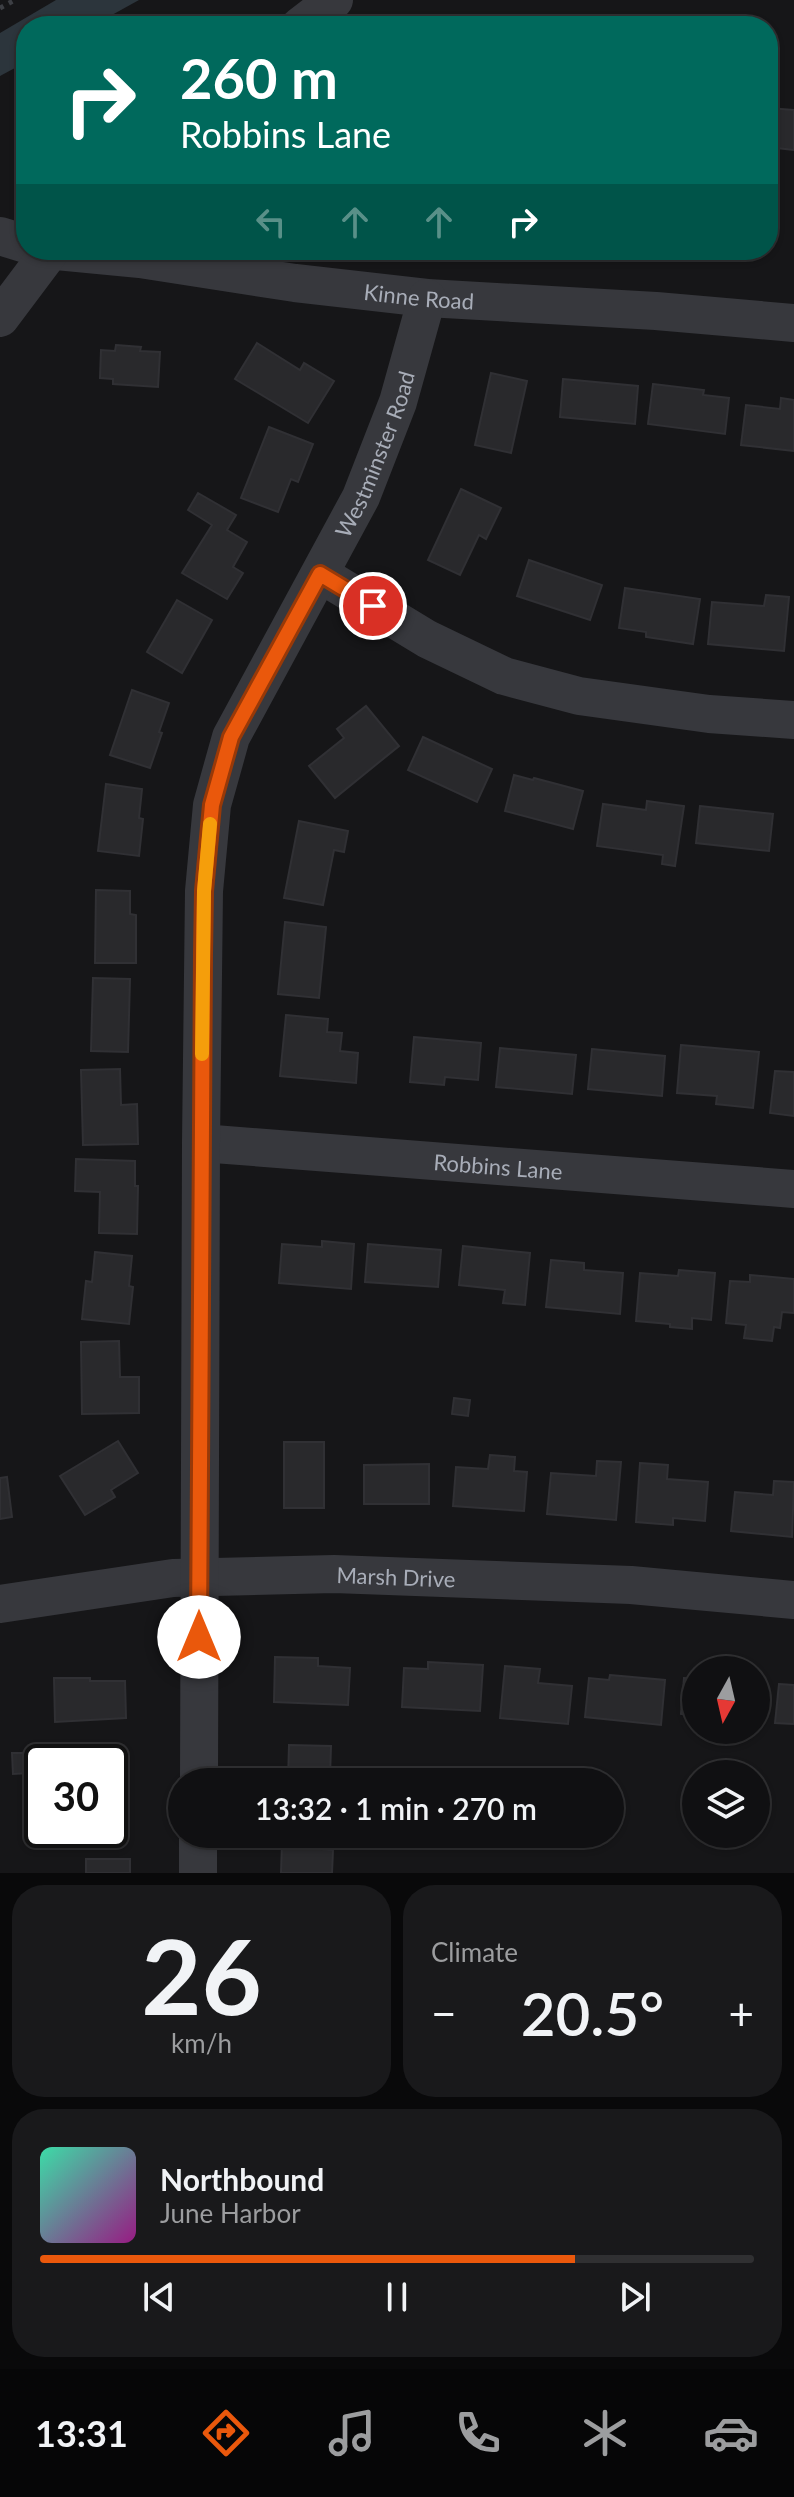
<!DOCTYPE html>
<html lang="en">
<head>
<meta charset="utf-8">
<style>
	:root { --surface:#101012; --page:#19191b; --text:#f1f3f6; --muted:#9c9d9f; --line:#303032; --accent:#ea580c }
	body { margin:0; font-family:Lato,sans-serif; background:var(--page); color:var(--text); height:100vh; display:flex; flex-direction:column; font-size:30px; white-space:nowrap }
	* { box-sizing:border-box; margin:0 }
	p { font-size:26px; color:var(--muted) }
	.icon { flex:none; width:44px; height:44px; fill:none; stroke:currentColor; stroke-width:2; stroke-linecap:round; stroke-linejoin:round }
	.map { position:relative; height:1873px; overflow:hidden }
	.side { display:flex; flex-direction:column; gap:12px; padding:12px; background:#09090a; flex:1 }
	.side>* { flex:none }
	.hud { position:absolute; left:16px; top:16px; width:762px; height:244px; border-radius:32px; box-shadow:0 2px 6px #0004,0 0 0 2px var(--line); background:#00695c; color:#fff; overflow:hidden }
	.needle { width:52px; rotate:188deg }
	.fabs { position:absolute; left:682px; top:1656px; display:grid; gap:16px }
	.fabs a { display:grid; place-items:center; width:88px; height:88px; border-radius:50%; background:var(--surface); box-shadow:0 2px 6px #0004,0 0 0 2px var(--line); font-size:40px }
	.speed { position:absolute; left:24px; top:1744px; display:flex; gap:16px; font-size:40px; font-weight:700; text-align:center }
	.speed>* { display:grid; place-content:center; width:104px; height:104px; border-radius:50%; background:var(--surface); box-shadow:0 2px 6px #0004,0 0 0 2px var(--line); line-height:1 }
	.speed .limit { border:4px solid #111; border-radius:12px; background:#fff; color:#111 }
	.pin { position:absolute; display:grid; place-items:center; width:68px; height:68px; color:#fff; margin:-34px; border:4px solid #fff; border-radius:50%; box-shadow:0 2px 8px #0007 }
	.me { position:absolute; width:88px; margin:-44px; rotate:0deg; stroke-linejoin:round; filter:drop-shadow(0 0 6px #0008) }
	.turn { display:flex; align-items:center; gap:28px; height:168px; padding:0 32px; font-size:36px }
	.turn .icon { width:104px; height:104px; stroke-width:2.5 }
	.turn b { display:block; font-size:56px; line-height:68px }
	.lanes { display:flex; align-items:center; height:76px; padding:0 32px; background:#0003; justify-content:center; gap:40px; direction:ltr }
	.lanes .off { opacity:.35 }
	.big { font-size:60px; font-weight:600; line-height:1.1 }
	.side .card { flex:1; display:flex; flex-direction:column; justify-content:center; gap:12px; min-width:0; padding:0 28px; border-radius:32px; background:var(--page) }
	.side .dial { align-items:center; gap:0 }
	.dial b { font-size:104px; line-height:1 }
	.song { display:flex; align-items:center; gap:24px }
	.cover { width:96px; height:96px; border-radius:12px; background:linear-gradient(135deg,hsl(160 70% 55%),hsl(310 70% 35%)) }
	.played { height:8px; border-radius:4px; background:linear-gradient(90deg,var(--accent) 75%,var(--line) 75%) }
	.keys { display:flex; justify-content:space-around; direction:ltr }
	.heat { display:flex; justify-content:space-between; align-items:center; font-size:44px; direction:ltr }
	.side .tiles { flex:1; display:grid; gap:12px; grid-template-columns:1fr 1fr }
	.card:last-child { grid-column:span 2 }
	.trip { position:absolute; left:168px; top:1768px; width:456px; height:80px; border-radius:40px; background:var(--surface); box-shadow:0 2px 6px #0004,0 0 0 2px var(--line); font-weight:600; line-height:80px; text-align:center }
	.menu { display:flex; height:128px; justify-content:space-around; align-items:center; background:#060607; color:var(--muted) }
	.menu .icon { width:56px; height:56px }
	.menu .current { color:var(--accent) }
	.menu b { font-size:36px; color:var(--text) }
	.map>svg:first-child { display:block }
	.water { fill:#2c353c }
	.building { fill:#29292c; stroke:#303034; stroke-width:2 }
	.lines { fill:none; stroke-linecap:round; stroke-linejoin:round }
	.path { stroke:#3d3f44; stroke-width:5; stroke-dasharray:4 6; stroke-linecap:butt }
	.minor { stroke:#37383d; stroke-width:38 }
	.route-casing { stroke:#983908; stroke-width:20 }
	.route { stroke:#ea580c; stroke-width:14 }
	.slow { stroke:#f59e0b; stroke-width:14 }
	.labels { text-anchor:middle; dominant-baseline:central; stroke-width:8; stroke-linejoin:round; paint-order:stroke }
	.street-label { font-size:22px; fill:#a8adb8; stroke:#111113 }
</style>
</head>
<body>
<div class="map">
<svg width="794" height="1873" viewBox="0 0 794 1873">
	<rect width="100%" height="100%" fill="#161618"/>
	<!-- water -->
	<polygon class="water" points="56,0 139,0 92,26 26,26 26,62 0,76 0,33"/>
	<!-- building -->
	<g class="building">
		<polygon points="768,108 794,110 794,150 768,147"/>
		<polygon points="257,343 300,370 304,363 334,381 308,423 235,379"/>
		<polygon points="116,345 141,347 140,351 160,352 158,387 113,384 113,379 100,378 101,350 115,351"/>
		<polygon points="491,373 527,381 511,453 475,445"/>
		<polygon points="563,379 638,386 635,424 560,417"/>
		<polygon points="653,384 704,390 703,395 729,398 725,434 648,424"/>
		<polygon points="781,398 794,400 794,451 741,445 746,405 780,409"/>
		<polygon points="269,427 313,444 298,482 291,479 278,512 241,498"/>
		<polygon points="461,489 501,508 486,539 479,535 460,575 428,560"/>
		<polygon points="198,493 236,515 227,530 247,542 233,567 243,573 227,599 182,573 212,525 188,510"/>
		<polygon points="529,560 602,585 590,620 517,596"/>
		<polygon points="625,588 700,599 693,644 646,637 646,632 619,628"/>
		<polygon points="766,595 789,597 784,651 708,644 712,602 764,606"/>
		<polygon points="177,600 212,620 182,673 147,652"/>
		<polygon points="132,690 169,703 159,732 162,733 150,768 110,755"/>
		<polygon points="366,706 399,746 335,798 309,766 344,738 337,729"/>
		<polygon points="423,737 492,769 477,802 408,770"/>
		<polygon points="514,775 533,780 534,778 583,791 573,829 505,811"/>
		<polygon points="106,784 142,789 139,818 143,819 139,856 98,851"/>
		<polygon points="647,801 684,806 675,866 662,864 663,855 597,846 603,804 646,810"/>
		<polygon points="700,806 773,814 769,851 696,843"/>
		<polygon points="299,821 348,831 344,852 334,850 323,905 284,898"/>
		<polygon points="96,890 130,891 130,914 136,915 136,963 95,963"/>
		<polygon points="285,922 326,927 319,998 278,994"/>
		<polygon points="93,978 130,979 128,1052 91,1051"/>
		<polygon points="286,1015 328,1019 327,1032 342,1033 340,1051 358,1053 356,1083 280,1076"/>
		<polygon points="414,1037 481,1043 478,1080 445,1077 444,1085 410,1082"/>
		<polygon points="681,1045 759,1052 753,1108 716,1104 717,1096 677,1093"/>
		<polygon points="500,1048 576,1055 572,1094 496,1087"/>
		<polygon points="592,1049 665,1056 662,1096 588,1089"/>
		<polygon points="120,1069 121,1105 137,1104 138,1144 83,1145 81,1070"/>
		<polygon points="775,1071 794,1072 794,1116 770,1113"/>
		<polygon points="76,1159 135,1161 135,1186 138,1186 137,1234 99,1233 100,1192 75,1191"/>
		<polygon points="322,1241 354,1244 351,1289 279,1283 282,1244 322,1247"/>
		<polygon points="368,1244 441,1250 438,1287 365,1282"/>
		<polygon points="463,1246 530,1253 525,1305 503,1303 505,1290 459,1285"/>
		<polygon points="95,1252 132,1256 129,1286 133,1287 129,1324 82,1319 86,1281 92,1282"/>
		<polygon points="551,1260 584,1263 584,1270 623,1273 620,1314 546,1307"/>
		<polygon points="679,1270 715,1273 711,1320 692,1318 692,1329 670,1327 670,1324 636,1321 640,1273 678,1276"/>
		<polygon points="750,1275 794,1279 794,1313 782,1312 780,1328 774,1327 772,1341 744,1338 746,1325 726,1323 730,1281 750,1282"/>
		<polygon points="119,1341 120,1377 139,1377 139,1413 82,1414 81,1342"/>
		<polygon points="454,1398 470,1400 468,1416 452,1414"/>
		<polygon points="118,1441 138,1473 111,1490 115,1497 85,1515 60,1476"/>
		<rect x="284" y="1442" width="40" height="66"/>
		<polygon points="490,1455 515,1457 514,1471 527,1472 524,1511 453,1506 456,1467 488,1469"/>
		<polygon points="597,1461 621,1462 616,1520 547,1514 551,1473 596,1476"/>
		<polygon points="640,1463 668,1465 667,1479 708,1482 705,1521 673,1518 673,1525 636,1522"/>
		<polygon points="429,1464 429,1504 364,1504 364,1465"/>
		<polygon points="7,1477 12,1517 0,1519 0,1478"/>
		<polygon points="774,1481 794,1482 792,1537 731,1531 735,1492 773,1495"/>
		<polygon points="275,1657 318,1658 318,1666 350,1668 348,1705 274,1702"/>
		<polygon points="428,1662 483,1665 480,1711 402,1707 404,1668 428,1669"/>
		<polygon points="505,1666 540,1669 538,1683 572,1686 568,1724 500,1718"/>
		<polygon points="610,1675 665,1680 661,1725 585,1717 589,1678 609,1680"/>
		<polygon points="54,1678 90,1678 90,1681 125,1681 126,1718 55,1722"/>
		<polygon points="684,1678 696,1679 696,1716 681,1714"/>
		<polygon points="779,1684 794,1685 794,1724 775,1723"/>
		<polygon points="289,1745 331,1746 330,1777 349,1777 348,1782 278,1782 288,1781"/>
		<polygon points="12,1753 29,1753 29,1773 13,1774"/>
		<polygon points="123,1756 124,1813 110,1813 110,1762 90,1762 90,1757"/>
		<polygon points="110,1814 110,1832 73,1832 110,1830"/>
		<polygon points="282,1843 322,1844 322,1849 333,1850 332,1873 281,1873"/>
		<rect x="86" y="1859" width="44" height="14"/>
	</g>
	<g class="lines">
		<!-- path -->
		<polyline class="path" points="0,8 15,0"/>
		<!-- minor -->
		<g class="minor">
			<polyline points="300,26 334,0"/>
			<polyline points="0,236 26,244"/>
			<path id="s1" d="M 46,250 L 140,259 L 295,283 L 427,298 L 656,311 L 794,323"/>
			<polyline points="0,318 51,250"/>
			<polyline points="320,574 427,639 504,676 579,696 709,714 794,720"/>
			<path id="s2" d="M 201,1143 L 794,1189"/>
			<path id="s3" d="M 0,1604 L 173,1578 L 334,1574 L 631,1585 L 794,1600"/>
			<path id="s4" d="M 199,1782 L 201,1143 L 204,891 L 212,805 L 231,737 L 361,497 L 398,402 L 427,298"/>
			<polyline points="198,1873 198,1834"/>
		</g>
	</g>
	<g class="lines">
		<defs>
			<polyline id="route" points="199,1637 203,954 204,891 212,805 231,737 320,574 373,606"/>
		</defs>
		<!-- route casing -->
		<use href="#route" class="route-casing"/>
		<!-- route -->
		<use href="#route" class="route"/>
		<!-- slow -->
		<polyline class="slow" points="202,1054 204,891 210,824"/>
	</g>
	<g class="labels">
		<!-- street labels -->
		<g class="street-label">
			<text stroke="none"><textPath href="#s1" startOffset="376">Kinne Road</textPath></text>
			<text stroke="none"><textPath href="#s4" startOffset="1366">Westminster Road</textPath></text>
			<text stroke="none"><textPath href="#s2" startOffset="298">Robbins Lane</textPath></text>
			<text stroke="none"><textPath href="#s3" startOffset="398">Marsh Drive</textPath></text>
		</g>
	</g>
</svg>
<div class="fabs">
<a><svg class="needle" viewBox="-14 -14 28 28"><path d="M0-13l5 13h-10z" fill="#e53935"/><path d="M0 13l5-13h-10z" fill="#9c9d9f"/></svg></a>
<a><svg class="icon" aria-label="layers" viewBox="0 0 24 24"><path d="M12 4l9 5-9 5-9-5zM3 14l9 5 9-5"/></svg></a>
</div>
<div class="speed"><div class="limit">30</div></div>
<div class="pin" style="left:373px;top:606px;background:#d93025"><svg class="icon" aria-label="arrive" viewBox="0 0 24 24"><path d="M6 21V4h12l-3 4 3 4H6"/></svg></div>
<svg class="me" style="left:199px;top:1637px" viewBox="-20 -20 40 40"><circle r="19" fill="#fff"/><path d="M0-13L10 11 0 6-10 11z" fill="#ea580c"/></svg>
<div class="trip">13:32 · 1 min · 270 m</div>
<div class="hud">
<div class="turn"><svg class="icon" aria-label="right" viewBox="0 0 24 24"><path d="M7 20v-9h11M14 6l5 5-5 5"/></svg><div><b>260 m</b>Robbins Lane</div></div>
<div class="lanes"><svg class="icon off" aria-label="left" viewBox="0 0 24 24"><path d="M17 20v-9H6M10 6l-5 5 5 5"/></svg><svg class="icon off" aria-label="ahead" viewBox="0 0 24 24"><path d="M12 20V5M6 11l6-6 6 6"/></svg><svg class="icon off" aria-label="ahead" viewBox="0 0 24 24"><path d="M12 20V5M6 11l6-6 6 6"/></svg><svg class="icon" aria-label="right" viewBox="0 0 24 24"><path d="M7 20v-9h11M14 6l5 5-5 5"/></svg></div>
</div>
</div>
<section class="side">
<div class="tiles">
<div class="card dial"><b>26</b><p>km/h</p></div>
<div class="card"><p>Climate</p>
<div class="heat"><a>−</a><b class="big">20.5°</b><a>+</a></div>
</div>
<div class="card">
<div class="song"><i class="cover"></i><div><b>Northbound</b><p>June Harbor</p></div></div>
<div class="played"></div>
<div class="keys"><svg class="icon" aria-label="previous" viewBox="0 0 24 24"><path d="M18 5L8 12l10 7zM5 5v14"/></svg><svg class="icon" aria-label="pause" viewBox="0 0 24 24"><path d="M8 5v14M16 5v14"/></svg><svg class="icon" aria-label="next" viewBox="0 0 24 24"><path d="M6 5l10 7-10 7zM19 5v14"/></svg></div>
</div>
</div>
</section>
<nav class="menu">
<b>13:31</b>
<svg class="icon current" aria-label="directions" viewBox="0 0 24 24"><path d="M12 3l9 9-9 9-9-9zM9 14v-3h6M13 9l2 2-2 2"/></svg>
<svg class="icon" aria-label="music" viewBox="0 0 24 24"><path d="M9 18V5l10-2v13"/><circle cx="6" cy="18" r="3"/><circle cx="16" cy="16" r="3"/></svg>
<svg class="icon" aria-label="phone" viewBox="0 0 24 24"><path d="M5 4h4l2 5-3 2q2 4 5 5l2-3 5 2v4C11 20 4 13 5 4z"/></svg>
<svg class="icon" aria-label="climate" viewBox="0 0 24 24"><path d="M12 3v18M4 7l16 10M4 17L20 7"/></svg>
<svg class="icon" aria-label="car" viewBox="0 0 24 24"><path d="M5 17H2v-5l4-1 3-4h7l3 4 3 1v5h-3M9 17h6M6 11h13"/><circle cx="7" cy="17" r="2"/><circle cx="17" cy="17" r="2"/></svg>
</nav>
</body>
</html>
